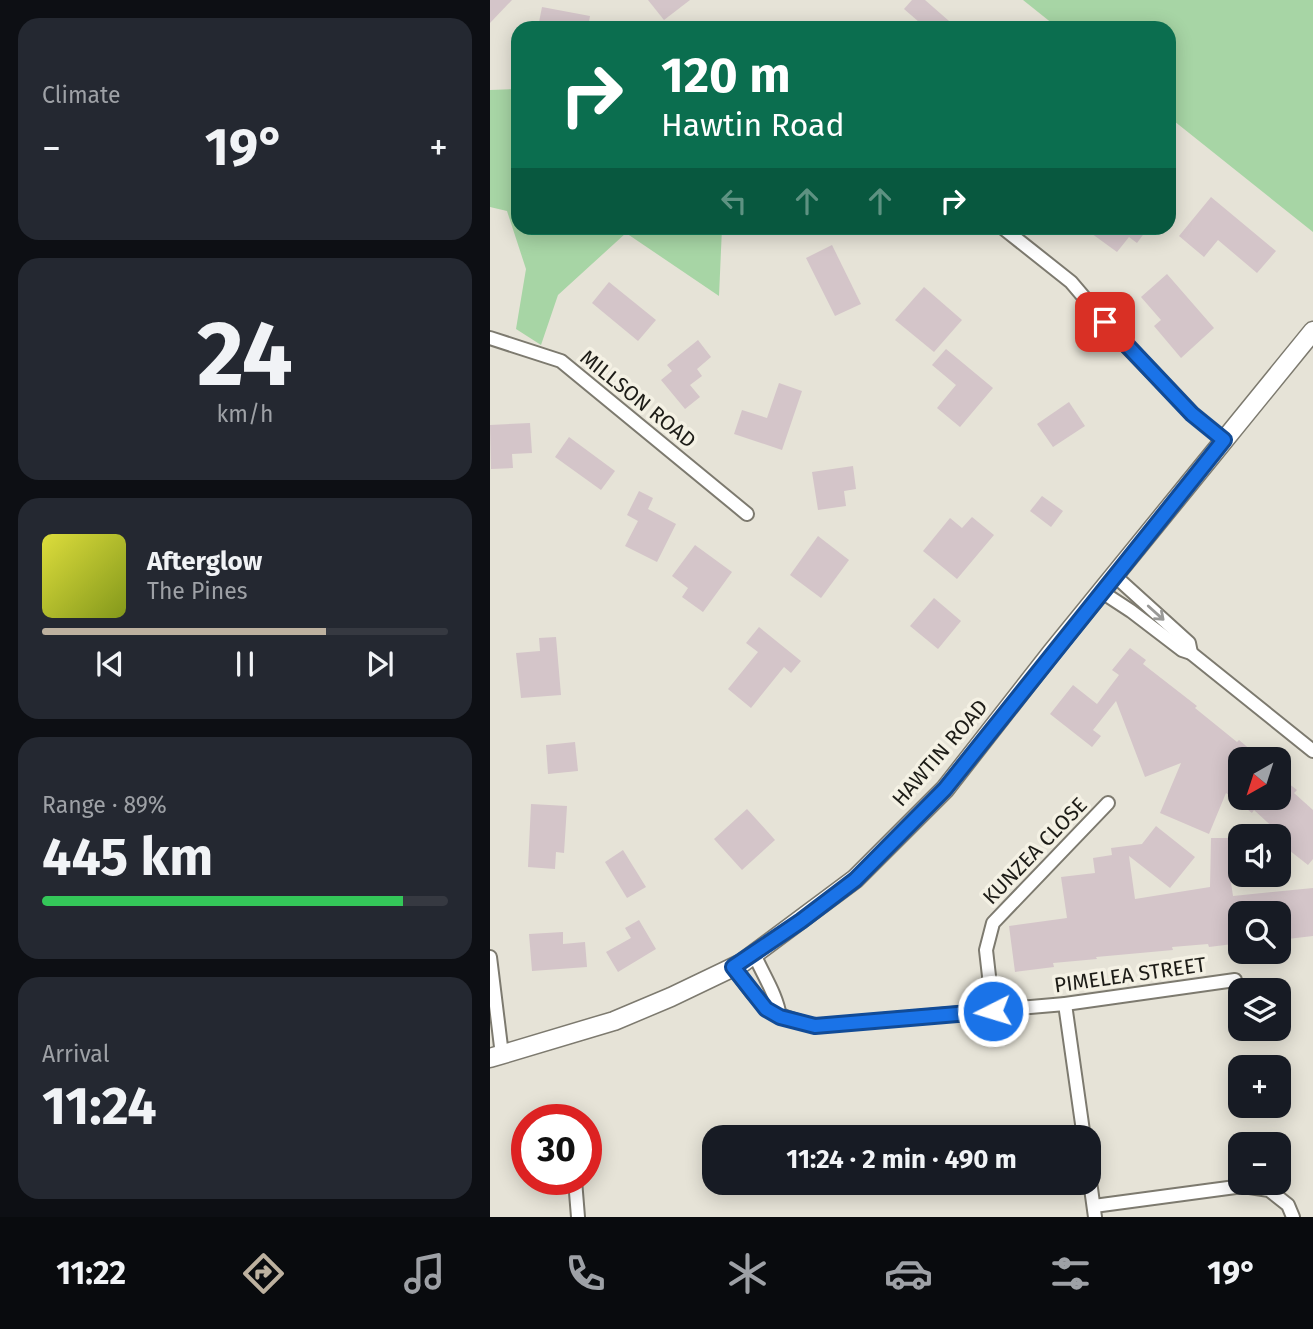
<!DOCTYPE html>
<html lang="en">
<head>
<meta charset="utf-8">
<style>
	:root { --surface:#171b24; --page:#242831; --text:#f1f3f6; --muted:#9ea1a6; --line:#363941; --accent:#bdb19f }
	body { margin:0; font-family:"Fira Sans",sans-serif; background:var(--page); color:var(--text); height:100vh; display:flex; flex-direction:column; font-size:26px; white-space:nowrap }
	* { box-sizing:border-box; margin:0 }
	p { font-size:23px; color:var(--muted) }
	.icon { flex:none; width:38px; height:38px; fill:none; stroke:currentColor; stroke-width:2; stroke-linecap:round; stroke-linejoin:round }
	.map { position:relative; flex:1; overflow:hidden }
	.details { display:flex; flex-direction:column; gap:18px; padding:18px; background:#0d0f14; width:490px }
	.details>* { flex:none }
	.guide { position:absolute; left:21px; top:21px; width:665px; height:214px; border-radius:21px; box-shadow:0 4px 18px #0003; background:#0b6e4f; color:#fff; overflow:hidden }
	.needle { width:46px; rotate:219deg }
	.buttons { position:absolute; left:738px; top:747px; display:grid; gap:14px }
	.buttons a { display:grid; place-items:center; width:63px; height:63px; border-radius:14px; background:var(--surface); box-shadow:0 4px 18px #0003; font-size:35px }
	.speed { position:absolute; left:21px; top:1104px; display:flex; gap:14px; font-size:35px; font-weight:700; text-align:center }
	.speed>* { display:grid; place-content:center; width:91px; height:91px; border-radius:50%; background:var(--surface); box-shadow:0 4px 18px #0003; line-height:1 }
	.speed .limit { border:10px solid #d22; background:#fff; color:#111 }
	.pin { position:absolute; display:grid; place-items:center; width:60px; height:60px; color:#fff; margin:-30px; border-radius:14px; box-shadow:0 4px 10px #0006 }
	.me { position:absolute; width:77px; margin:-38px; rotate:265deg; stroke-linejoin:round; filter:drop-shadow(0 0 5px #0008) }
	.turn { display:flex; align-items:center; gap:24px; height:147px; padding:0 35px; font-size:32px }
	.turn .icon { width:91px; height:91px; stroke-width:2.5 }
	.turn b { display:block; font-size:49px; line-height:60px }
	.lanes { display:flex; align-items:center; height:66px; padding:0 35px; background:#0003; justify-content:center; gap:35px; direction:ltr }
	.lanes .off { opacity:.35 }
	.big { font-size:52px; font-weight:700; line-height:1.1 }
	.details .card { flex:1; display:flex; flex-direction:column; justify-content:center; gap:10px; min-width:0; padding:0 24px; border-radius:21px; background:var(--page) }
	.details .dial { align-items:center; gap:0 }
	.dial b { font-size:91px; line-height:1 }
	.song { display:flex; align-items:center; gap:21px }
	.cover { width:84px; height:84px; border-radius:10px; background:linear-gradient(135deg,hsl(60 70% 55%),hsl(70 70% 35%)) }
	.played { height:7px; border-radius:4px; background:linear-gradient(90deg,var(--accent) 70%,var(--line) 70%) }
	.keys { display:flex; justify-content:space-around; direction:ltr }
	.heat { display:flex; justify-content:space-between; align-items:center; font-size:38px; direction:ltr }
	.charge { height:10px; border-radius:5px; background:linear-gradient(90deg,#34c759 89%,var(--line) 0) }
	.trip { position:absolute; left:212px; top:1125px; width:399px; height:70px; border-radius:21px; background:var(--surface); box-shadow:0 4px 18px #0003; font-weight:700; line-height:70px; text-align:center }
	.menu { display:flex; height:112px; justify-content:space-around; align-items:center; background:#090b0e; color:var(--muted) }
	.menu .icon { width:49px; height:49px }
	.menu .selected { color:var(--accent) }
	.menu b { font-size:32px; color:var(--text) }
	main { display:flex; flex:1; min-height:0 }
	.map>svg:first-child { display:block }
	.green { fill:#a7d5a5 }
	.building { fill:#d4c5c9 }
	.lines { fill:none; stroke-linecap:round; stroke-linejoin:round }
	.minor-casing { stroke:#7d7a6f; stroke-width:16 }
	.secondary-casing { stroke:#7d7a6f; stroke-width:21 }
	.minor { stroke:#fff; stroke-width:12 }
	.secondary { stroke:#fff; stroke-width:18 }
	.oneway { stroke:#999997 }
	.route-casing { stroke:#114b97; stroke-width:18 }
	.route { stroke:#1a73e8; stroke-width:12 }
	.labels { text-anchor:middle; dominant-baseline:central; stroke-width:7; stroke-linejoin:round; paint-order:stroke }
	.street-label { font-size:21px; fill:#1d1c17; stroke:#f4f1e4 }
</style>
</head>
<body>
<main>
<section class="details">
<div class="card"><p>Climate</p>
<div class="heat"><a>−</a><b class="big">19°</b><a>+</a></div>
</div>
<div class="card dial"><b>24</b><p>km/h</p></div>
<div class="card">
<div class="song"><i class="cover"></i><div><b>Afterglow</b><p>The Pines</p></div></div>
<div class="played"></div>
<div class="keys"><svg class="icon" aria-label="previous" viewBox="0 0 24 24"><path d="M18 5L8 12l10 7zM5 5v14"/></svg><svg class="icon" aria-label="pause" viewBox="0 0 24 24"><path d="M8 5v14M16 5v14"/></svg><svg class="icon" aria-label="next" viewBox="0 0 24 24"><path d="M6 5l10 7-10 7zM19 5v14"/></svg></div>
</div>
<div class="card"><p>Range · 89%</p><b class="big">445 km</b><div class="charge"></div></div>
<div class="card"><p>Arrival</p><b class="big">11:24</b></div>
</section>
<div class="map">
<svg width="823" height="1217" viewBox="0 0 823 1217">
	<rect width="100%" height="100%" fill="#e6e3d7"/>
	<!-- green -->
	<g class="green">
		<polygon points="533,0 823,0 823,232 679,117 679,28 568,28"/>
		<polygon points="28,89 28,228 232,228 229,296 136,233 68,295 51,345 26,329 36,269 17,211 0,207 0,90"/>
	</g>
	<!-- building -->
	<g class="building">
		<polygon points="0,0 22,0 0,23"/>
		<polygon points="158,0 200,0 174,20"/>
		<polygon points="422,0 435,0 467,28 436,28 414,9"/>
		<polygon points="52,7 100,16 98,28 65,28 66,24 49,22"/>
		<polygon points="721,197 786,251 767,273 728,240 714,257 689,236"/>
		<polygon points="594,228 658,228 647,243 639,237 627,252"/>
		<polygon points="342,245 371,304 345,316 316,258"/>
		<polygon points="677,274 724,328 691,358 664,326 671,320 651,297"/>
		<polygon points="119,282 166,320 148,341 102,303"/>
		<polygon points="434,287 472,320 444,352 405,320"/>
		<polygon points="208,340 221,357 207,369 212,376 200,385 210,397 195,409 171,380 182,371 177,365"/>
		<polygon points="456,349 503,388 470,427 447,408 466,385 442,365"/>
		<polygon points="289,383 312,391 292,450 244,434 252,410 277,418"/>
		<polygon points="579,402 595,426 563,447 547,424"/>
		<polygon points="40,423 42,453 22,454 23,468 1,469 0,425"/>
		<polygon points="79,437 125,471 111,490 65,457"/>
		<polygon points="363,466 366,489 354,491 356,506 328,510 322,472"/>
		<polygon points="149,491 163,498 158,509 186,524 167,562 135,546 148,521 137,515"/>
		<polygon points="552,496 573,511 561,527 540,511"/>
		<polygon points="482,517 504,535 467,579 433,551 460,518 472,528"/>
		<polygon points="328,536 359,560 331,598 300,575"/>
		<polygon points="205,545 242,572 213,612 192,597 198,588 182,576"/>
		<polygon points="444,598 471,621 448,649 420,626"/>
		<polygon points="269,627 311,661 301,673 294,667 261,708 238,689 268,652 256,643"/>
		<polygon points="66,637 71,695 31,698 26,653 50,651 49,638"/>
		<polygon points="640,648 656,660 653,664 707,706 705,708 747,742 749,740 762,751 755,760 751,760 751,798 789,798 789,776 807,790 804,793 823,810 823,859 818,865 795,847 799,842 764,810 762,813 736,793 719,834 670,813 691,763 655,777 626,701 603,730 611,736 602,747 560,714 583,685 607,704 629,675 622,670"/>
		<polygon points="85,742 88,771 58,774 56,745"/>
		<polygon points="41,804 77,806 74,853 66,852 65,869 38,867"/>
		<polygon points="257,809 285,840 252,870 224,839"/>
		<polygon points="666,826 705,857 680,888 639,856 645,899 720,887 721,838 751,838 751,870 739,870 743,896 823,888 823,936 789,940 789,914 751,914 751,943 719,947 718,944 682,947 683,950 606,957 607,959 563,963 564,967 525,972 519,926 577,918 571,877 605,873 603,858 622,855 621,848 652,844"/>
		<polygon points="133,850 156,887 137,898 115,862"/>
		<polygon points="149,920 166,949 128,972 116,952 141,938 135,928"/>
		<polygon points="73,932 73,944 95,942 97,967 42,971 39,934"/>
	</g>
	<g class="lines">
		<defs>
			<g id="minor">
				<polyline points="513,228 581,282 632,342 702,414 734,440"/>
				<polyline points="0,338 71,361 257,514"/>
				<polyline points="625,576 699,643 701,653"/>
				<polyline points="612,592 641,611 692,650 701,653 823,751"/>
				<path d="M 264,954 C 273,975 287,995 290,1017"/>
				<polyline points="0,957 12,1055"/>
				<path d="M 243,967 C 272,1008 276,1013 325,1026 L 575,1004 L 745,980"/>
				<polyline points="575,1004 594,1138"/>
				<polyline points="503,1011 496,950 503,923 618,803"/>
				<polyline points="598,1167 605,1217"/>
				<polyline points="85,1180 88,1217"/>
				<polyline points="604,1206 753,1186 779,1190 798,1205 803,1217"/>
			</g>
			<polyline id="secondary" points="0,1058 124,1021 181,997 252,963 365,879 455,789 562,652 823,331"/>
		</defs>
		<!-- minor casing -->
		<use href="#minor" class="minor-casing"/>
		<!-- secondary casing -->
		<use href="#secondary" class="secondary-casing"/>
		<!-- minor -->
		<use href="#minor" class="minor"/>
		<!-- secondary -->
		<use href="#secondary" class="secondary"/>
	</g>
	<!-- one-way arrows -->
	<defs><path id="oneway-shaft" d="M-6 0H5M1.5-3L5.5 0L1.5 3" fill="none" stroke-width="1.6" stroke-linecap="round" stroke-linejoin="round" transform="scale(1.75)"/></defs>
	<use class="oneway" href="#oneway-shaft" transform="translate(666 613) rotate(42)"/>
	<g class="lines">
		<defs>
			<polyline id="route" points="503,1011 325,1026 290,1017 276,1009 243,967 311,921 365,880 455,789 734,440 702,414 615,322"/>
		</defs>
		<!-- route casing -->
		<use href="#route" class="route-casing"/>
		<!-- route -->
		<use href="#route" class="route"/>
	</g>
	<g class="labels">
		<!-- street labels -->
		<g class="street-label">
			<text transform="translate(148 399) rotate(39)">MILLSON ROAD</text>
			<text transform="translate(450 753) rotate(-49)">HAWTIN ROAD</text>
			<text transform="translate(545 851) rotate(-46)">KUNZEA CLOSE</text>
			<text transform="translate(640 975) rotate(-8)">PIMELEA STREET</text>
		</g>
	</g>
</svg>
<div class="buttons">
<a><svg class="needle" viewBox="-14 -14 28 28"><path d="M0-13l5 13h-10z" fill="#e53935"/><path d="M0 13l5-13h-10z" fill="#9ea1a6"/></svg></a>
<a><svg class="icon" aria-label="sound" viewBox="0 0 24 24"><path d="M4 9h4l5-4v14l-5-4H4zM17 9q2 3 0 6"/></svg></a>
<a><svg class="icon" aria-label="search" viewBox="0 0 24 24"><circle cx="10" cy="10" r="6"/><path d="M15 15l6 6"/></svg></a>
<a><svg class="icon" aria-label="layers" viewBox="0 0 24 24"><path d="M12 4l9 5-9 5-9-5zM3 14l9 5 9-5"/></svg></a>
<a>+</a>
<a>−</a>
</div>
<div class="speed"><div class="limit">30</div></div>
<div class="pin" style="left:615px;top:322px;background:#d93025"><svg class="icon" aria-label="arrive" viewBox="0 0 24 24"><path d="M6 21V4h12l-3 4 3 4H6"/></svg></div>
<svg class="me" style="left:503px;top:1011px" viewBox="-20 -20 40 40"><circle r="17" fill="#1a73e8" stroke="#fff" stroke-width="3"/><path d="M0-11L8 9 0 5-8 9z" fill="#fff"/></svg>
<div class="trip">11:24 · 2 min · 490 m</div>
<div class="guide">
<div class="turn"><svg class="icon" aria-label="right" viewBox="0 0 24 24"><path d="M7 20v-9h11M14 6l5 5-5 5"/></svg><div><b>120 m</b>Hawtin Road</div></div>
<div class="lanes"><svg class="icon off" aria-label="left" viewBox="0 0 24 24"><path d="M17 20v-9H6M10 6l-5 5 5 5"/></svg><svg class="icon off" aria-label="ahead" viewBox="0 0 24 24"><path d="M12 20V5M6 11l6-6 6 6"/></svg><svg class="icon off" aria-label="ahead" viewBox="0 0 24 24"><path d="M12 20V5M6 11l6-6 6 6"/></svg><svg class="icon" aria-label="right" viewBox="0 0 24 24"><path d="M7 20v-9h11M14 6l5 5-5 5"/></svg></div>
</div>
</div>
</main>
<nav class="menu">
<b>11:22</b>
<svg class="icon selected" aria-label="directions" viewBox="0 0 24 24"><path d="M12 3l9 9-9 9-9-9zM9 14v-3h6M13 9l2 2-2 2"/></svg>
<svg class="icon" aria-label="music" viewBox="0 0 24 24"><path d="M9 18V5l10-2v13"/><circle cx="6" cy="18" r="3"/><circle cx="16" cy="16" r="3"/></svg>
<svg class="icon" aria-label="phone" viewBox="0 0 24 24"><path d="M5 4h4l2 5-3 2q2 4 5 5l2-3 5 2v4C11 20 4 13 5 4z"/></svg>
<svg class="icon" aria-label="climate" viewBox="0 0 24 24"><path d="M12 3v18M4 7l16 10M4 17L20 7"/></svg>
<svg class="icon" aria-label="car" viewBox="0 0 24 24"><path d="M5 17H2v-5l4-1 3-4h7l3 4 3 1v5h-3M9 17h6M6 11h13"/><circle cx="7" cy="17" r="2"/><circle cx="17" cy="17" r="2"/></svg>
<svg class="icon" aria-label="filters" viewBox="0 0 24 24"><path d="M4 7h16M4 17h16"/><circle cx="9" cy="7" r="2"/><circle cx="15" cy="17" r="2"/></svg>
<b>19°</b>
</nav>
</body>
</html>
